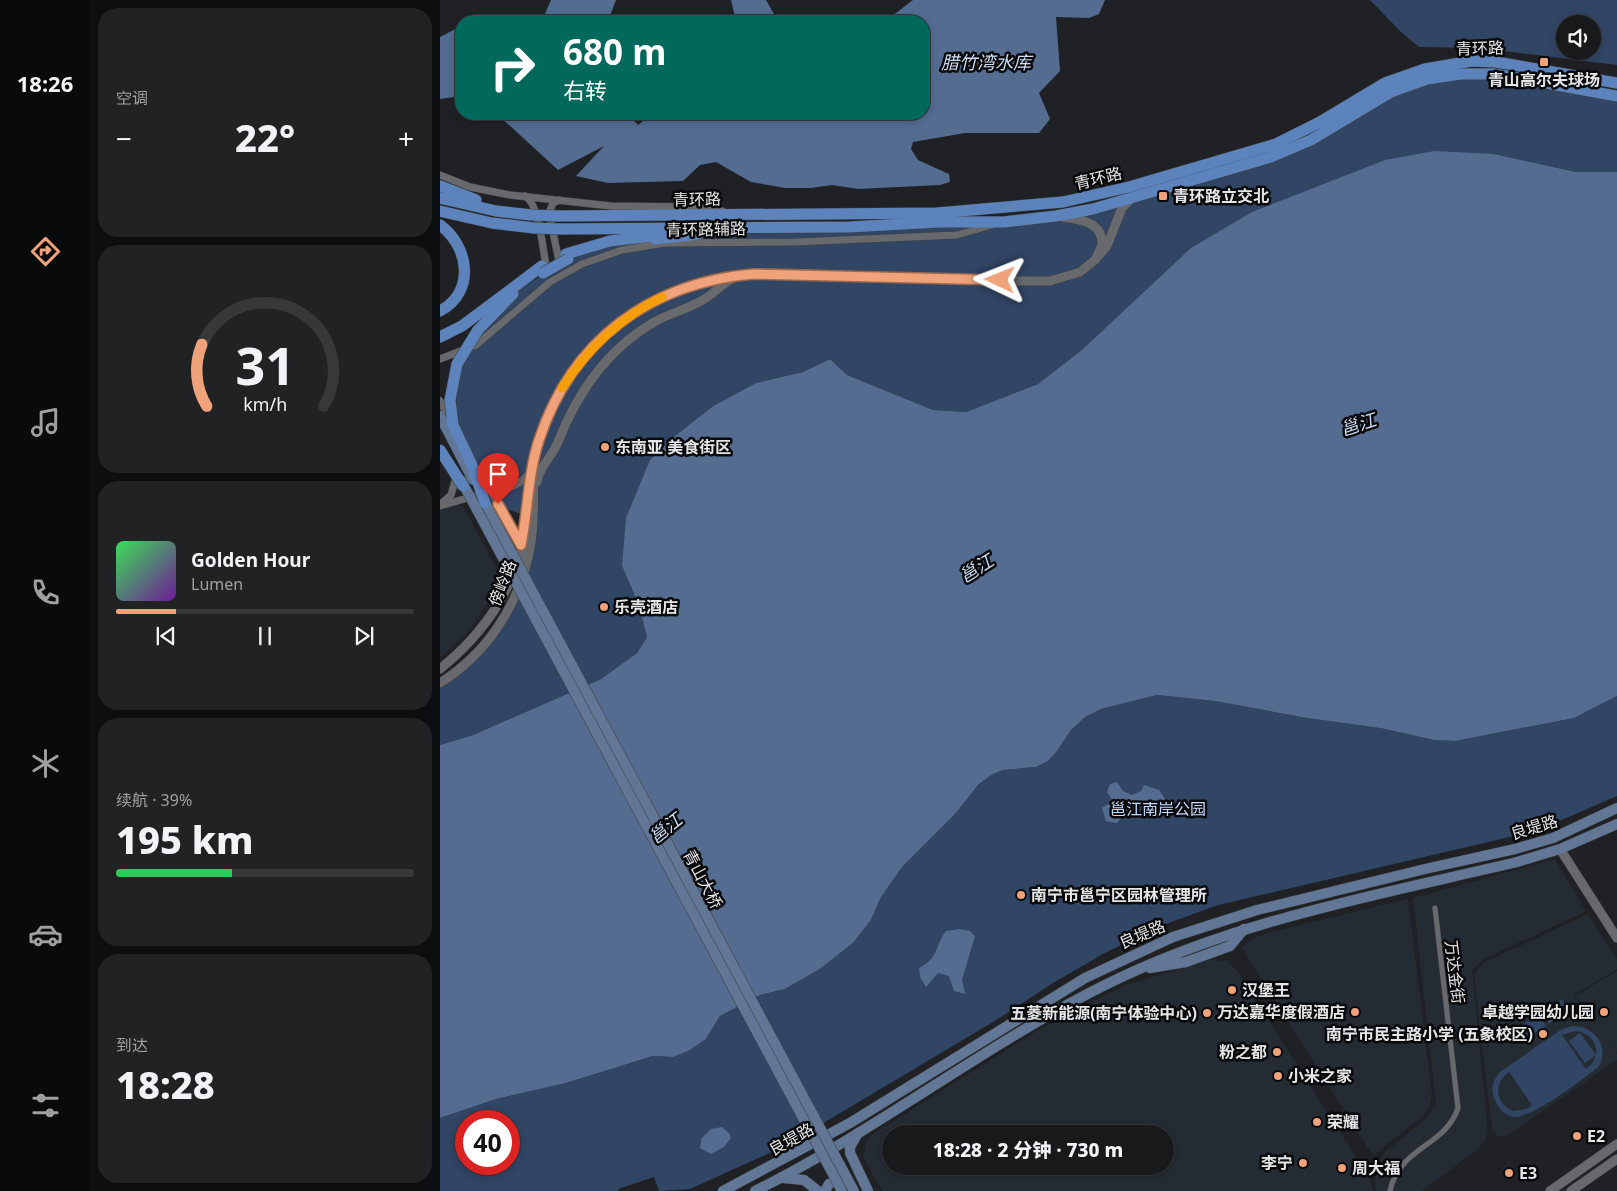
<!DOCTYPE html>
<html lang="zh">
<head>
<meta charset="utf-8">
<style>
	:root { --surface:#17191b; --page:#202224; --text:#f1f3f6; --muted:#9ea0a3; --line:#36383a; --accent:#f0a27a }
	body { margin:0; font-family:"Noto Sans","Noto Sans SC",sans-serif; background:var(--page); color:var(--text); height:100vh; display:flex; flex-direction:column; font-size:19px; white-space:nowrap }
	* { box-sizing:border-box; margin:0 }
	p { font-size:16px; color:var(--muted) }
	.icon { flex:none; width:28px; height:28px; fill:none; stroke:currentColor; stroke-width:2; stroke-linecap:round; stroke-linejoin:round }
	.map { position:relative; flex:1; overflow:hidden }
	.panel { display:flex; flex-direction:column; gap:8px; padding:8px; background:#0d0e0f; width:350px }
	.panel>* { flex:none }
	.hud { position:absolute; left:15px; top:15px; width:475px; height:105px; border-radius:20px; box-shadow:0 2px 8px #0003,0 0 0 1px var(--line); background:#00695c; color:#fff; overflow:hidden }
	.buttons { position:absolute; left:1116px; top:15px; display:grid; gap:10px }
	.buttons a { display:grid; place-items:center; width:45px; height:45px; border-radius:50%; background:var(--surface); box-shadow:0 2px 8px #0003,0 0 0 1px var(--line); font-size:25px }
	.speed { position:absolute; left:15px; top:1110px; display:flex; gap:10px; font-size:25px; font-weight:700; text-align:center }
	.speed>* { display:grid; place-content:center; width:65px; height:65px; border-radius:50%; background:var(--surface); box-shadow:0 2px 8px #0003,0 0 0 1px var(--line); line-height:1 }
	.speed .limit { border:8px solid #d22; background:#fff; color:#111 }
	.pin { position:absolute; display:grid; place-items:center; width:42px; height:42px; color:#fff; margin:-51px -21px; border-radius:50% 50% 50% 0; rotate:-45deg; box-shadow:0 0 5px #0007 }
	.pin .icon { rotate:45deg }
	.me { position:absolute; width:55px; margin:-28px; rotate:272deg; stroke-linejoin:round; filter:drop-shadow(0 0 4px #0008) }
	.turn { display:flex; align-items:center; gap:18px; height:105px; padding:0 25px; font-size:22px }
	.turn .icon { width:65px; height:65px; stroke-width:2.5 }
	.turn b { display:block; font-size:35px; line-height:42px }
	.big { font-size:38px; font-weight:800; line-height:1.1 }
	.panel .widget { flex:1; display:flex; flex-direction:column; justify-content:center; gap:8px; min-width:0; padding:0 18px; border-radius:20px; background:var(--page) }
	.panel .dial { align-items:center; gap:0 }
	.dial svg { height:130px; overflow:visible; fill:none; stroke:var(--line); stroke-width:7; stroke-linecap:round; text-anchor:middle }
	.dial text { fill:var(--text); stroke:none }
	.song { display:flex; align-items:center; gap:15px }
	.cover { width:60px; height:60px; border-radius:8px; background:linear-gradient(135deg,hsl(130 70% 55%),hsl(280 70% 35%)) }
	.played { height:5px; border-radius:2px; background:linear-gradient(90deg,var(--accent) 20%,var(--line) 20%) }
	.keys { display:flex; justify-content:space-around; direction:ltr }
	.heat { display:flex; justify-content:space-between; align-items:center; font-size:28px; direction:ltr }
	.charge { height:8px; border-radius:4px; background:linear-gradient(90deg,#34c759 39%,var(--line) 0) }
	.trip { position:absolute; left:442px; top:1125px; width:292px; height:50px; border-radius:25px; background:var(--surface); box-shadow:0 2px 8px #0003,0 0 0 1px var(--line); font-weight:800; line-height:50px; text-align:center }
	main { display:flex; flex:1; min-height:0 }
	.tabs { display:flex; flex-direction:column; width:90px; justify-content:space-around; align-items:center; background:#090a0b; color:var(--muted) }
	.tabs .icon { width:35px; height:35px }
	.tabs .active { color:var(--accent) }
	.tabs b { font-size:22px; color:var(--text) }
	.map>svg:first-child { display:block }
	.built { fill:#252b32; fill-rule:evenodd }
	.green { fill:#314564; fill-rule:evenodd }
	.water { fill:#536c90 }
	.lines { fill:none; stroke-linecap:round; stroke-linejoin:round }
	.pedestrian-casing { stroke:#3d3f41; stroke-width:6 }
	.minor-casing { stroke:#3d3f41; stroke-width:8 }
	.tertiary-casing { stroke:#3d3f41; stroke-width:10 }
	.secondary-casing { stroke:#3d3f41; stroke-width:11 }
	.primary-casing { stroke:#3d3f41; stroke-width:12 }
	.pedestrian { stroke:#67696d; stroke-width:5 }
	.minor { stroke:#67696d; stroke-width:7 }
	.tertiary { stroke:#67696d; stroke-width:9 }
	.secondary { stroke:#627695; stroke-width:10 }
	.primary { stroke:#5d83bc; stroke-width:11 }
	.secondary-bridge-casing { stroke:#3d3f41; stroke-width:11; stroke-linecap:butt }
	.primary-bridge-casing { stroke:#3d3f41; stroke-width:12; stroke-linecap:butt }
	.secondary-bridge { stroke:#627695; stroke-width:10 }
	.primary-bridge { stroke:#5d83bc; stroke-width:11 }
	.route-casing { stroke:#9c694f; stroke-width:12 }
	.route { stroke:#f0a27a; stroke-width:9 }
	.slow { stroke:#f59e0b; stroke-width:9 }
	.poi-dot { fill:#f0a27a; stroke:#0a0a0c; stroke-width:2 }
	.labels { text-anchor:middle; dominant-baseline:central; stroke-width:5; stroke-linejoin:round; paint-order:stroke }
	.street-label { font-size:16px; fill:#e3e5e6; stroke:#0a0a0c }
	.poi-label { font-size:16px; font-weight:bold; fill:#e3e5e6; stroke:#0a0a0c; text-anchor:start }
	.park-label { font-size:16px; fill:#c0d8fc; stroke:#0a0a0c }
	.water-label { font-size:18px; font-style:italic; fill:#cbdcf4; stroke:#0a0a0c }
</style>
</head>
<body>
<main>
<nav class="tabs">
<b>18:26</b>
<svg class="icon active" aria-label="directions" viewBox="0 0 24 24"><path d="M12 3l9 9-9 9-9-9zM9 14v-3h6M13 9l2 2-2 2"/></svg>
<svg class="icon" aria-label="music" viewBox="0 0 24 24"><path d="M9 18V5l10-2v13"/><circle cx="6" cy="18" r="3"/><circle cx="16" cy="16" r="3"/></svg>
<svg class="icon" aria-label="phone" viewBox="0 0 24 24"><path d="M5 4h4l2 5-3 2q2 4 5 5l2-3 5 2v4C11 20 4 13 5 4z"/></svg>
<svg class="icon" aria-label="climate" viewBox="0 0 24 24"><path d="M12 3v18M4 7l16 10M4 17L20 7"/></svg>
<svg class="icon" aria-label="car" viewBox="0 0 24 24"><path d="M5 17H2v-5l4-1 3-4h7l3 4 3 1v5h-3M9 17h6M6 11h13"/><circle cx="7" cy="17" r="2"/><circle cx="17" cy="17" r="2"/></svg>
<svg class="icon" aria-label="filters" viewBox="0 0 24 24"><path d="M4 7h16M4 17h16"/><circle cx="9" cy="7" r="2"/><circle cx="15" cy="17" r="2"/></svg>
</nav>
<section class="panel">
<div class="widget"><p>空调</p>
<div class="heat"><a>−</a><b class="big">22°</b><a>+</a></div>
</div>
<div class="widget dial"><svg viewBox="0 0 100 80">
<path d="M14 69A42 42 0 1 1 86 69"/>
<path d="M14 69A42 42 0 0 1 11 31" stroke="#f0a27a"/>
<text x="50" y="56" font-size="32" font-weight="700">31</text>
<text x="50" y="72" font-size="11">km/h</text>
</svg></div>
<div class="widget">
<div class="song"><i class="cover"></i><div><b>Golden Hour</b><p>Lumen</p></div></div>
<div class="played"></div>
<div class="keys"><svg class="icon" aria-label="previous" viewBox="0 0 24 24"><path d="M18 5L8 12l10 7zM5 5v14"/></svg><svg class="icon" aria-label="pause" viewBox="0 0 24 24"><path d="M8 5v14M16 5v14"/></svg><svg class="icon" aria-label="next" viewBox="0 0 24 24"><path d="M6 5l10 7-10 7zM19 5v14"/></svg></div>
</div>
<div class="widget"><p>续航 · 39%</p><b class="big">195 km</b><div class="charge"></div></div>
<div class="widget"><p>到达</p><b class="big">18:28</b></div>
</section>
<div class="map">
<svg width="1177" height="1191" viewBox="0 0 1177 1191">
	<rect width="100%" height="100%" fill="#1f2124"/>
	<!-- built -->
	<g class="built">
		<polygon points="16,505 23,506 59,573 59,581 44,609 26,635 0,657 0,510"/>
		<polygon points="1115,859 1146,911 1042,960 1032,970 1048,1131 1046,1140 1037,1150 982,1191 936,1191 936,1168 942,1155 985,1119 996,1104 973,898"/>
		<polygon points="968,899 992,1096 989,1107 984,1115 934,1155 931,1153 801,947 816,937 828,933"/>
		<polygon points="1148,914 1177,960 1177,969 1134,995 1145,1014 1151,1012 1145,1013 1135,996 1177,971 1177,1053 1157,1023 1177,1054 1177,1060 1068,1135 1058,1137 1052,1129 1034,975 1043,963"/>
		<path d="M 770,960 L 787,961 L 798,972 L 930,1179 L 933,1191 L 442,1191 L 423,1157 L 426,1142 L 433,1134 L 590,1035 L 651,1002 L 686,985 ZM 451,1134 L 726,1134 L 726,1166 L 451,1166 Z"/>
	</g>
	<!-- green -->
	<g class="green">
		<path d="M 930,0 L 1177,0 L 1177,65 L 1039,48 L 979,47 L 961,32 ZM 1125,24 L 1152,24 L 1152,51 L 1125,51 Z"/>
		<polygon points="1021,74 1177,96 1177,172 1136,172 1054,154 643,349 598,384 526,412 493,410 407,375 390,359 363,372 316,383 273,406 235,436 182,566 198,603 207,637 197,653 161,679 33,735 0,745 0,683 53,636 89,555 92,517 45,503 18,435 14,372 56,309 84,286 128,259 160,248 261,234 333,233 368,227 616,216 831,157 934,101"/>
		<path d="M 717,695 L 775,701 L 867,718 L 940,728 L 994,740 L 1015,741 L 1134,718 L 1177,696 L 1177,796 L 1117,822 L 1074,836 L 778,905 L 715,928 L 663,954 L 613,983 L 558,1019 L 345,1146 L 250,1189 L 219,1191 L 214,1177 L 178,1189 L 179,1191 L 0,1191 L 0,1118 L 56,1099 L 126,1083 L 213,1056 L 233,1057 L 266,1039 L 280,1016 L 320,995 L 345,989 L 380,969 L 413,943 L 431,920 L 441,897 L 463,866 L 516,813 L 538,785 L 551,775 L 563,770 L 596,767 L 608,761 L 617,751 L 631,730 L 645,717 L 661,709 ZM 26,1121 L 69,1121 L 69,1164 L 26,1164 Z"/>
		<polygon points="1122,999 1130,1011 1109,1024 1102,1012"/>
		<polygon points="1099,1014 1106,1026 1085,1039 1078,1027"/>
		<path d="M 1133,1026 C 1154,1026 1170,1046 1159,1066 C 1146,1078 1090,1119 1074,1117 C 1065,1116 1058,1108 1055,1100 C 1050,1089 1053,1080 1060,1072 L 1122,1029 ZM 1135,1031 C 1157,1033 1164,1056 1146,1069 L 1122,1035 ZM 1069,1072 L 1092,1105 L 1087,1109 L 1073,1111 C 1055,1103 1053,1083 1069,1072 Z"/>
		<polygon points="1140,1033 1156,1055 1145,1063 1129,1041"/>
	</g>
	<!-- water -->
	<g class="water">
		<polygon points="111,0 176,0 168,21 102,21"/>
		<polygon points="291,0 326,0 338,21 296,21"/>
		<polygon points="473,0 665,0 659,14 649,18 616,17 620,71 599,93 610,119 599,133 525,133 473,142 471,149 478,160 509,174 510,182 500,185 418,189 392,185 371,188 345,188 311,182 276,162 260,165 243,181 168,183 136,176 164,146 118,170 57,114 188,114 198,125 212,114 484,114 484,21 450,21 452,16"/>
		<polygon points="21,26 21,96 0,99 0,37"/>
		<polygon points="994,151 1054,154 1136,172 1177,172 1177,696 1134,718 1015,741 994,740 940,728 867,718 775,701 717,695 661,709 645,717 631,730 617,751 608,761 596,767 563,770 551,775 538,785 516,813 463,866 441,897 431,920 413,943 380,969 345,989 320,995 280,1016 266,1039 248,1051 233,1057 213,1056 126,1083 56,1099 0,1118 0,745 33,735 161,679 197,653 207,637 198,603 182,566 186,518 210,460 235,436 273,406 316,383 363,372 390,359 407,375 493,410 526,412 598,384 643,349 751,248 812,212 945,160"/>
		<polygon points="677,782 683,791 692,795 701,791 704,785 719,790 727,802 723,812 712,814 701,804 690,807 677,823 666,821 662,808 673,801 667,792 670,784"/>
		<path d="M 520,929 L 530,931 L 535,936 L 522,980 L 525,994 L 514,991 L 509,976 L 498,973 L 486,987 L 480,977 L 479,968 C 500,957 493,949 506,931 Z"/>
		<polygon points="282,1127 289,1133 291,1138 284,1147 271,1154 260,1148 261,1139 271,1129"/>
	</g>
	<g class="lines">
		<defs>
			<path id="pedestrian" d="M 950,1191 C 959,1147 1005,1147 1018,1108 L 995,908"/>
			<g id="minor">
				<polyline points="0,175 30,187 70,195 171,206 260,207 282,211"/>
				<path d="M 85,196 C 100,204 103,254 107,270"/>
				<polyline points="119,200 113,203 109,213 120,266"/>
				<polyline points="0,359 36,345 110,282 142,264 182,250 225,243 355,242 517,235 552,225"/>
				<polyline points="0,401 9,417"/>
				<path d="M 37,468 L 46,481 L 57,490 C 74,488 83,483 92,469"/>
				<polyline points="47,485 81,545"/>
				<polyline points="2,503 11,495 16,478"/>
				<polyline points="0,506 45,493"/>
			</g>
			<g id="tertiary">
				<path d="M 622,217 C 640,220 663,221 662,245 L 655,260 L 667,246 L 682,208 L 691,199"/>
				<path d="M 94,466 C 112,370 187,293 285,276 C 323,270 363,274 402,275 C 471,277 541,281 610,281 L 640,272 L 655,260"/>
				<path d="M 97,482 C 100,465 112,457 118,442 C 138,391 168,348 216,321 C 231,313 247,309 261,301 C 274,295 282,282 296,277"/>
				<path d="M 0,669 C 37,639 67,600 80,554 C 87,526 89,495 94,466 C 93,495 95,526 89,554 C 77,608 46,654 0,683"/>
				<polyline points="1120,849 1177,938"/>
				<polyline points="1110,1191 1177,1144"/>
				<polyline points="1131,1191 1177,1159"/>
			</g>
			<g id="secondary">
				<polyline points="45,503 58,527"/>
				<polyline points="710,968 746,962 790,946 804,929"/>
				<polyline points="418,1133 410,1147 410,1153 428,1191"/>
				<polyline points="343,1178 364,1180 378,1191"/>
				<polyline points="283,1191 410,1123 645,978 733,937 817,910 985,869 1075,849 1113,838 1177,808"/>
				<path d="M 315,1191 C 436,1131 543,1046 663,986 C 792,921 937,895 1077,862 L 1120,849 L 1177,824"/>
				<polyline points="385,1191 389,1184 403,1177"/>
			</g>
			<g id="primary">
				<polyline points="0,186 36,200"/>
				<polyline points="0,198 56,211 91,215"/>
				<polyline points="0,211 52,223 94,228"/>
				<polyline points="119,216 497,213 623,202 689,187 836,144 880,122 945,83 985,69 1032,61 1056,62 1177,83"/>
				<path d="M 0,225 C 29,246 36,292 0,311"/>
				<polyline points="121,229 410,227 499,222 564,222 616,216 653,209 831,157 871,140 951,92 987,79 1021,74 1055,74 1177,96"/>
				<polyline points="215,239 259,234"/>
				<polyline points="126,254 170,241 222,235"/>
				<polyline points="38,330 73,294"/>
				<polyline points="0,337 22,326 102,266"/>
			</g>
		</defs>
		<!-- pedestrian casing -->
		<use href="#pedestrian" class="pedestrian-casing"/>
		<!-- minor casing -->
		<use href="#minor" class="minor-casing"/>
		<!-- tertiary casing -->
		<use href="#tertiary" class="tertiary-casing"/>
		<!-- secondary casing -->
		<use href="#secondary" class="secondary-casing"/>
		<!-- primary casing -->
		<use href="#primary" class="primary-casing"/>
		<!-- pedestrian -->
		<use href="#pedestrian" class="pedestrian"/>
		<!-- minor -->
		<use href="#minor" class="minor"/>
		<!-- tertiary -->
		<use href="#tertiary" class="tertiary"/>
		<!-- secondary -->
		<use href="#secondary" class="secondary"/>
		<!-- primary -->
		<use href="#primary" class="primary"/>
		<defs>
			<g id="secondary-bridge">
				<polyline points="0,416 33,480"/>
				<polyline points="21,480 402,1191"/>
				<polyline points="58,527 414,1191"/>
			</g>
			<g id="primary-bridge">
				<polyline points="91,215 119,216"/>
				<polyline points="94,228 121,229"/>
				<polyline points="103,273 128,259"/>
				<polyline points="38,330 17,364 10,400 13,425 32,465 45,503"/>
				<polyline points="0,450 23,486"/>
			</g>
		</defs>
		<!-- secondary-bridge casing -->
		<use href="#secondary-bridge" class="secondary-bridge-casing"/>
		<!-- primary-bridge casing -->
		<use href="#primary-bridge" class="primary-bridge-casing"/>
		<!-- secondary-bridge -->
		<use href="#secondary-bridge" class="secondary-bridge"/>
		<!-- primary-bridge -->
		<use href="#primary-bridge" class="primary-bridge"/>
	</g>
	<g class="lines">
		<defs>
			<path id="route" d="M 58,504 L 81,545 C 88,511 88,473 99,440 C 132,340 210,283 313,274 L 560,280"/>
		</defs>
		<!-- route casing -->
		<use href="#route" class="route-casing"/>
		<!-- route -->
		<use href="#route" class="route"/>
		<!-- slow -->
		<path class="slow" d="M 122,388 C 148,348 179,318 222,297"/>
	</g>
	<!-- markers -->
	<g class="poi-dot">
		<rect x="1099" y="57" width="10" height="10" rx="2.5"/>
		<rect x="718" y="191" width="10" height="10" rx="2.5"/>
		<circle cx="165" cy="447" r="5"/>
		<circle cx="164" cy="607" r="5"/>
		<circle cx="581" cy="895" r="5"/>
		<circle cx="792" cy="990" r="5"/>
		<circle cx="915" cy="1012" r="5"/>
		<circle cx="1164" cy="1012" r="5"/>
		<circle cx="767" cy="1013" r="5"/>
		<circle cx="1103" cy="1034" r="5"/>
		<circle cx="837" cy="1052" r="5"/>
		<circle cx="838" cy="1076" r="5"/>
		<circle cx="877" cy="1122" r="5"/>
		<circle cx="1137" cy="1136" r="5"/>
		<circle cx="863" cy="1163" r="5"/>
		<circle cx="902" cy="1168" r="5"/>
		<circle cx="1069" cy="1173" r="5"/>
	</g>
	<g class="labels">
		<!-- street labels -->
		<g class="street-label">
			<text transform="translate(1040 48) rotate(-1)">青环路</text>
			<text transform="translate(658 178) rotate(-14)">青环路</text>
			<text transform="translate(257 199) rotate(-1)">青环路</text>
			<text transform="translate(266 229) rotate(-1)">青环路辅路</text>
			<text transform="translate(62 583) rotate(-69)">傍岭路</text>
			<text transform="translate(1094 827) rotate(-17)">良堤路</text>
			<text transform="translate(263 879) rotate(62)">青山大桥</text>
			<text transform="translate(702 934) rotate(-23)">良堤路</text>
			<text transform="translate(1015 972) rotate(83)">万达金街</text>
			<text transform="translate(351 1139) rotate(-29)">良堤路</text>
		</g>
		<!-- poi labels -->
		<g class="poi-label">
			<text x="1104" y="80" text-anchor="middle">青山高尔夫球场</text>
			<text x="733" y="196">青环路立交北</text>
			<text x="175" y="447">东南亚 美食街区</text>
			<text x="174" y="607">乐壳酒店</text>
			<text x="591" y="895">南宁市邕宁区园林管理所</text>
			<text x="802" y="990">汉堡王</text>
			<text x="905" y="1012" text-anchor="end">万达嘉华度假酒店</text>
			<text x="1154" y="1012" text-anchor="end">卓越学园幼儿园</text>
			<text x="757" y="1013" text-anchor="end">五菱新能源(南宁体验中心)</text>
			<text x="1093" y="1034" text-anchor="end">南宁市民主路小学 (五象校区)</text>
			<text x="827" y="1052" text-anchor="end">粉之都</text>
			<text x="848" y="1076">小米之家</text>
			<text x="887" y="1122">荣耀</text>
			<text x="1147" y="1136">E2</text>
			<text x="853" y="1163" text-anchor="end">李宁</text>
			<text x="912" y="1168">周大福</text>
			<text x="1079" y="1173">E3</text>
		</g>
		<!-- park labels -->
		<g class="park-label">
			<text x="718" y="809">邕江南岸公园</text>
		</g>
		<!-- water labels -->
		<g class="water-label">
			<text x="546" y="62">腊竹湾水库</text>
			<text transform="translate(918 424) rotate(-18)">邕江</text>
			<text transform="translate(536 568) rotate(-32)">邕江</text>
			<text transform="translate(225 828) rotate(-39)">邕江</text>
		</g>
	</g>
</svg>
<div class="buttons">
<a><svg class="icon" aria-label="sound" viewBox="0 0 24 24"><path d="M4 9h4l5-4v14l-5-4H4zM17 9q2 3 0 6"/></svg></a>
</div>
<div class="speed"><div class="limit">40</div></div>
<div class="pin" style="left:58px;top:504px;background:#d93025"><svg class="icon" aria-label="arrive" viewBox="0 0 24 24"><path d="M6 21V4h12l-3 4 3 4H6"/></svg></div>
<svg class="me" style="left:560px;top:280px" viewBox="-20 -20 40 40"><path d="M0-17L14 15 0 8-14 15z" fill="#f0a27a" stroke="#fff" stroke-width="4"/></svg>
<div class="trip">18:28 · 2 分钟 · 730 m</div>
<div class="hud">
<div class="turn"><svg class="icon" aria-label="right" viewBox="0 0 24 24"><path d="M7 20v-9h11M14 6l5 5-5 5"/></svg><div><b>680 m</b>右转</div></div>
</div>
</div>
</main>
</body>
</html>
